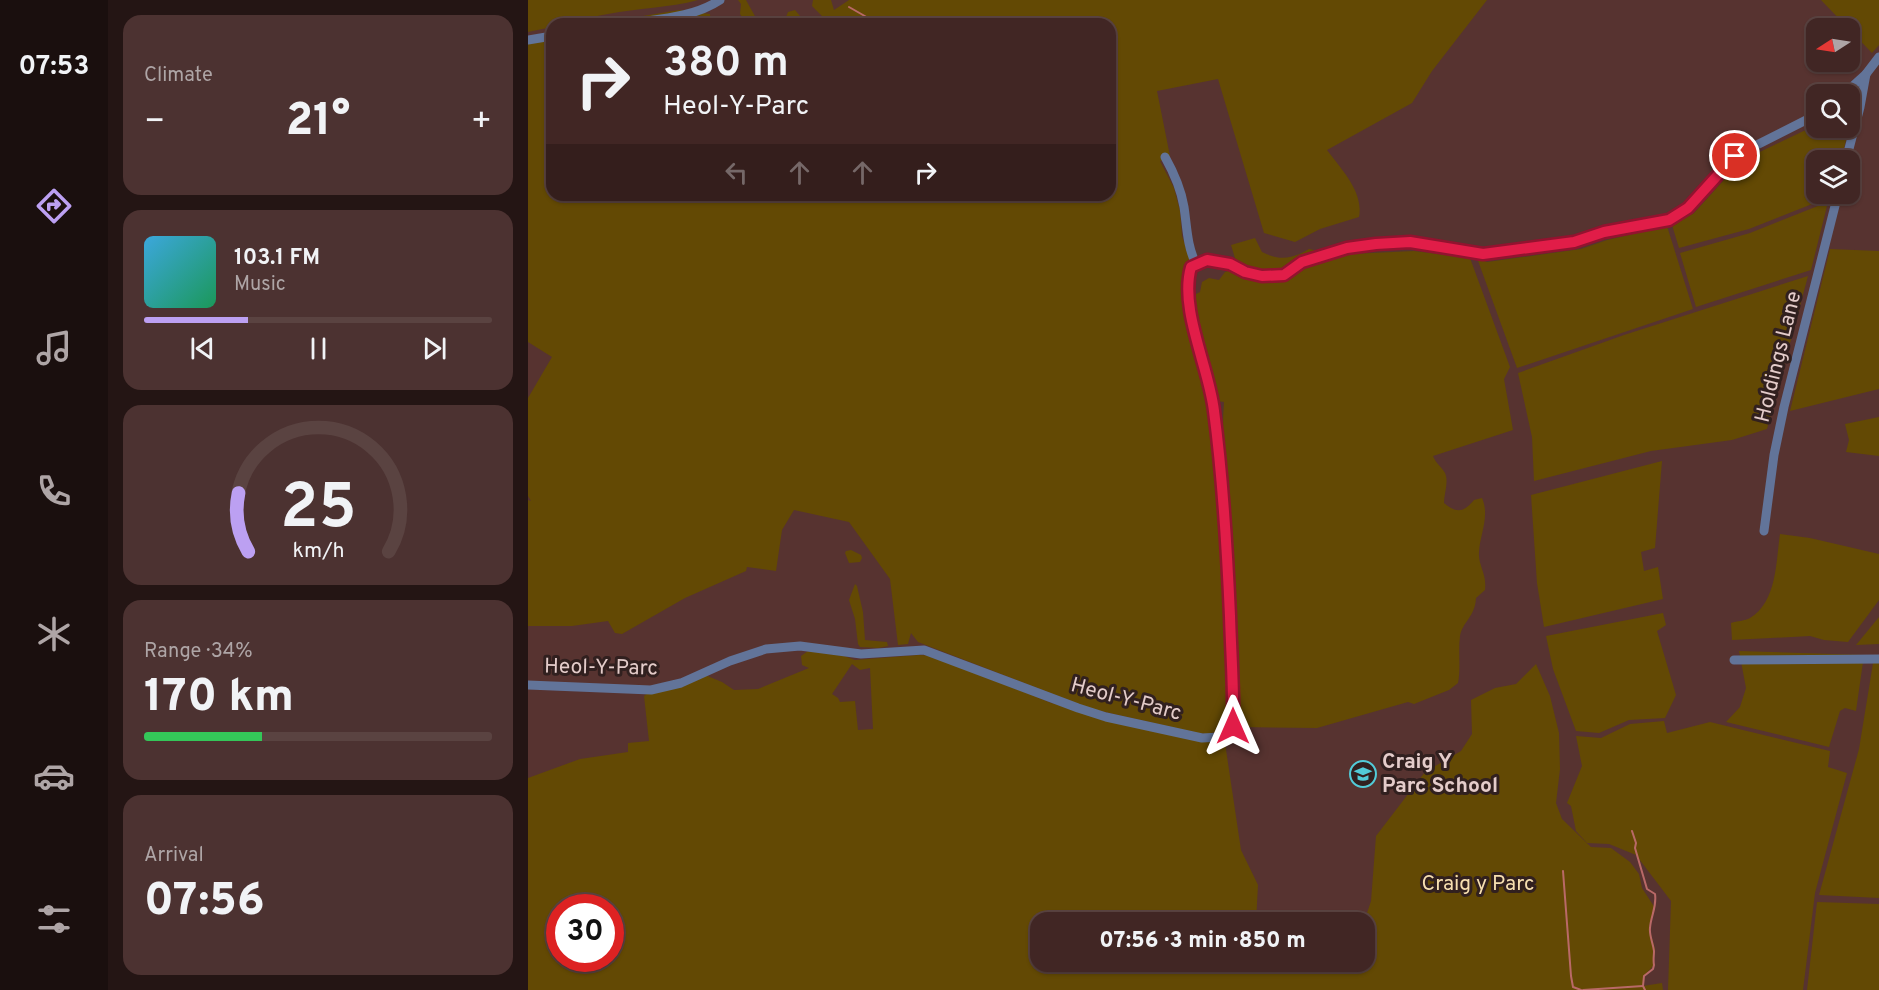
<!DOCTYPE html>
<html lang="en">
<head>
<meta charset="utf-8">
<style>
	:root { --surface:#412624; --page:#4c3231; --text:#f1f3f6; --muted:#aea5a6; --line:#5a4341; --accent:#bca0f2 }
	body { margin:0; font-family:Overpass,sans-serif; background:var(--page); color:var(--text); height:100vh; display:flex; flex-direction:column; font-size:22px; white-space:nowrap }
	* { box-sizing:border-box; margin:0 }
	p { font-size:20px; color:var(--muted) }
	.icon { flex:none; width:33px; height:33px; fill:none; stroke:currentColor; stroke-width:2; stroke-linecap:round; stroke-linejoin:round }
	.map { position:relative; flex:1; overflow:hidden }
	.sheet { display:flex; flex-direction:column; gap:15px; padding:15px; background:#241514; width:420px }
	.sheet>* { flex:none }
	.top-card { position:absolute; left:18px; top:18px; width:570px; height:183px; border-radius:18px; box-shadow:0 2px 4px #0004,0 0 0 2px var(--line); background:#412624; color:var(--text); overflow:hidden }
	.needle { width:39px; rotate:258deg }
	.controls { position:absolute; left:1278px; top:18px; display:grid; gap:12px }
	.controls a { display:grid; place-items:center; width:54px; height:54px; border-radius:12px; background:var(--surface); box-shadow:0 2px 4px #0004,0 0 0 2px var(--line); font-size:30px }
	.speed { position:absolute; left:18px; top:894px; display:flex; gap:12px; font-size:30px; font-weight:700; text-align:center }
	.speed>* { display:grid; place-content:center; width:78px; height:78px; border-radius:50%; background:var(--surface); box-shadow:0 2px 4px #0004,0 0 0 2px var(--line); line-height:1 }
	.speed .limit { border:9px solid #d22; background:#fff; color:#111 }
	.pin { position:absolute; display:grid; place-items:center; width:51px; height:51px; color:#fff; margin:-26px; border:3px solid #fff; border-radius:50%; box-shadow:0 2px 6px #0007 }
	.me { position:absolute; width:66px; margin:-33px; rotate:0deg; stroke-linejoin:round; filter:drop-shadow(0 0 4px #0008) }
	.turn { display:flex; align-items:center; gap:21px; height:126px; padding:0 18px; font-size:27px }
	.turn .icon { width:78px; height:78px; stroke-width:2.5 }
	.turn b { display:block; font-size:42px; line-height:51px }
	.lanes { display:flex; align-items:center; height:57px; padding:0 18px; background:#0003; justify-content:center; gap:30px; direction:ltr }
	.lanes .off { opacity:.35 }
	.big { font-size:45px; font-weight:800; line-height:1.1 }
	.sheet .card { flex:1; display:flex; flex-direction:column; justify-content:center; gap:9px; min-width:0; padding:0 21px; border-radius:18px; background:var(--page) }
	.sheet .dial { align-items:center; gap:0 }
	.dial svg { height:156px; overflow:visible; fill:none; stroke:var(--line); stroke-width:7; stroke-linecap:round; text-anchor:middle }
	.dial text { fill:var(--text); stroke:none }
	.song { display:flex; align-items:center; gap:18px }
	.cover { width:72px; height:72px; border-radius:9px; background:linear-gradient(135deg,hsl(200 70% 55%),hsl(150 70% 35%)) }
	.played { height:6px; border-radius:3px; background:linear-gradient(90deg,var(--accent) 30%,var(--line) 30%) }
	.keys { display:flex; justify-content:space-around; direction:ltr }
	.heat { display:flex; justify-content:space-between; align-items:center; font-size:33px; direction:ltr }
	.charge { height:9px; border-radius:4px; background:linear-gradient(90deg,#34c759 34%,var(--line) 0) }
	.trip { position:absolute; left:502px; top:912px; width:345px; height:60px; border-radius:18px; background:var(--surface); box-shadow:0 2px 4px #0004,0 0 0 2px var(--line); font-weight:800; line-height:60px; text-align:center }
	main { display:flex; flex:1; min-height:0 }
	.menu { display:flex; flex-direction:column; width:108px; justify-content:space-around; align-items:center; background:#1a0f0e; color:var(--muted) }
	.menu .icon { width:42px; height:42px }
	.menu .active { color:var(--accent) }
	.menu b { font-size:27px; color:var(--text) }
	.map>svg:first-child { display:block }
	.green { fill:#634904; fill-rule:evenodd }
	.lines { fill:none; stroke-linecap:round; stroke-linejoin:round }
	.stream { stroke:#b96967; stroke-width:2 }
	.minor { stroke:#627499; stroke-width:9 }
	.route-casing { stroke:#92132f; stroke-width:15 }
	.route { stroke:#e11d48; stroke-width:10 }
	.labels { text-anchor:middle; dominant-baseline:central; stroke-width:6; stroke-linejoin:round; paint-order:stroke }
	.street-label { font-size:21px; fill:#e4ccca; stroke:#31201f }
	.poi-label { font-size:21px; font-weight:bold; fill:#e4ccca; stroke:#31201f; text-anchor:start }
	.park-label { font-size:21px; fill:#f7dfb0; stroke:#31201f }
</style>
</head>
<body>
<main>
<nav class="menu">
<b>07:53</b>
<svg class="icon active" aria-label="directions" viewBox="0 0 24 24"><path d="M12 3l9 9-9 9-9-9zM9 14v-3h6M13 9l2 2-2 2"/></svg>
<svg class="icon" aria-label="music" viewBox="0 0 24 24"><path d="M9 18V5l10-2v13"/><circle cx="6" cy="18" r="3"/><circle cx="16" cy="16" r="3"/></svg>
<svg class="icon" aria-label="phone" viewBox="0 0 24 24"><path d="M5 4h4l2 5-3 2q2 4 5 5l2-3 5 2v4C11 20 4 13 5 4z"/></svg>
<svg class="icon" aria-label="climate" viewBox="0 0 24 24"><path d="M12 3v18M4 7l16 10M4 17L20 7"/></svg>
<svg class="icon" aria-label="car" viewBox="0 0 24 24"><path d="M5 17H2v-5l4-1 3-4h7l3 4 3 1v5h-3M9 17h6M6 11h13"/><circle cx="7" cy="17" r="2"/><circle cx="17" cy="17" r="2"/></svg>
<svg class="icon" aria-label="filters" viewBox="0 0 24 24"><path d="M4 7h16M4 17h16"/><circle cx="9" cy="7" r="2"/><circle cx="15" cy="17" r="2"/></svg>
</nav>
<section class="sheet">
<div class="card"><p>Climate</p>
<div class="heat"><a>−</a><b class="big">21°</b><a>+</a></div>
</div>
<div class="card">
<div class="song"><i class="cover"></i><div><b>103.1 FM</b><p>Music</p></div></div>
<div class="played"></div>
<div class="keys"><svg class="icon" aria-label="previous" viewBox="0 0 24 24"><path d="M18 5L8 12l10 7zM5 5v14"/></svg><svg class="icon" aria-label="pause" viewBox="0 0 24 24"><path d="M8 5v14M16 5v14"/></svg><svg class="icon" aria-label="next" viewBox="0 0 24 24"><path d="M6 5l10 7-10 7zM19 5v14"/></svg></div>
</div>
<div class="card dial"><svg viewBox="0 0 100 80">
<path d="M14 69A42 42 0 1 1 86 69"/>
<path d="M14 69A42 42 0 0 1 9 39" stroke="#bca0f2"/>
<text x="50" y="56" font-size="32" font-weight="700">25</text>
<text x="50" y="72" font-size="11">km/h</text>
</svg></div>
<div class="card"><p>Range · 34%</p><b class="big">170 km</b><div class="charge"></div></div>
<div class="card"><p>Arrival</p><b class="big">07:56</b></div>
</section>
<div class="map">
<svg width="1351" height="990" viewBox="0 0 1351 990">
	<rect width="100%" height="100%" fill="#573330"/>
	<!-- green -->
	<g class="green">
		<path d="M 0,0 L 170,0 C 141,8 110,8 80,14 C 61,17 44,24 24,24 L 24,27 L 0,32 Z"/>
		<polygon points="210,0 218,0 228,18 232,20 240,18 244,24 219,24 212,14 213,4"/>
		<path d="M 285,0 L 303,0 L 306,10 L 321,0 L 959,0 L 904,71 L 884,103 L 799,150 C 813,169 836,192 831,217 L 792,229 L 767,242 L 736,233 L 690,79 L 629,91 L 642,156 L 639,160 L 632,161 L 646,188 L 652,211 L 654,236 L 663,262 C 645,279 664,337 670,359 C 674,376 679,394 682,412 C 691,480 692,549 696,617 C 697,640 706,714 694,730 L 680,734 L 670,733 L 564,709 L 390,642 L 383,633 L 380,644 L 370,645 L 362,579 L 321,522 L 266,510 L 254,530 L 248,571 L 219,567 L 218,571 L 157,598 L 94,634 L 87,633 L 80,621 L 44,626 L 0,626 L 0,500 L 3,501 L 0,496 L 0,398 L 24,357 L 0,342 L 0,44 L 24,36 L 24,195 L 582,195 L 582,24 L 261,24 L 258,17 L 260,12 L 267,10 L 278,23 L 294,16 L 284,6 Z"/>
		<polygon points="1293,0 1351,0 1351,45 1344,53"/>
		<polygon points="151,10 182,14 183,24 67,24"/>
		<polygon points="1331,88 1313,160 1288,160 1288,194 1303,194 1302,197 1221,229 1151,248 1144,225 1166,213 1213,161 1288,125 1288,128 1322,128 1322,97"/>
		<polygon points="1300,202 1283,270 1168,307 1152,253 1222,233"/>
		<polygon points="1139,226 1165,309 989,368 949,258 959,262 1053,249 1079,240"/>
		<path d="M 727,238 L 734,252 C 752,261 764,259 781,249 L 786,250 L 792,257 L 819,248 L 822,254 L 886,251 L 942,258 L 982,367 L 976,379 L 985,430 L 905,456 C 908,464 914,467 917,473 C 921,482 916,493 916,503 C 929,514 936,512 946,500 L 954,498 C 962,516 952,534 951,552 C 950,566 959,573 957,590 L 948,598 C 947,617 935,621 932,636 C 930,652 933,668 930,683 L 921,690 L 886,704 L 880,702 L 789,728 L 713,727 C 708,666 708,605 704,543 C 701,496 692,449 696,402 L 689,401 L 664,296 L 672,292 L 674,282 L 681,278 L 691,280 L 697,272 L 710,268 L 703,245 Z"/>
		<polygon points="1302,249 1351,251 1351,389 1262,411"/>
		<polygon points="1280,276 1239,429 1204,440 1123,451 1006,481 1004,437 990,373 1096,335"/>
		<polygon points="1351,417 1351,456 1318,452 1321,440 1317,424"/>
		<polygon points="1134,461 1127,548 1113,552 1116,571 1130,567 1135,599 1016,627 1009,583 1003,495"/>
		<path d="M 1252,534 L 1282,538 L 1351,554 L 1351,600 L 1320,642 L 1296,640 L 1282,636 L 1204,640 L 1203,623 C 1209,621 1217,621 1222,618 C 1249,602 1248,561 1252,534 Z"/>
		<polygon points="323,550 333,555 334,558 332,562 321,563 317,553 318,551"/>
		<polygon points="327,584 329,586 335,612 337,640 359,642 360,646 350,648 332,647 330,644 327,619 321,600"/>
		<polygon points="1135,613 1138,625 1129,631 1148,695 1137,718 1101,720 1071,733 1048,731 1025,669 1018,636"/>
		<polygon points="1351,617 1351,644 1328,645"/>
		<path d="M 280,651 L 316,656 L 327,660 L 391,655 L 407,656 L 523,703 L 672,741 L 697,743 L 713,850 L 730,885 L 728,922 L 513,922 L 513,962 L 837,962 L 836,922 L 843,901 L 848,836 L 897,772 L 933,751 L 944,734 L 943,700 L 967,688 L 988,684 L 1008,664 L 1022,696 L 1031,733 L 1032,769 L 1028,803 L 1034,819 L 1063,847 L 1083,848 L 1102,862 L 1111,874 L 1114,888 L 1127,908 L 1121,927 L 1127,949 L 1125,966 L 1116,976 L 1115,986 L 1134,983 L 1135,990 L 0,990 L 0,778 L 52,759 L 100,752 L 100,743 L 121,741 L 116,696 L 123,690 L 177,675 L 194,682 L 206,690 L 230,689 L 281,668 L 274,665 L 273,656 ZM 324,664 L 332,670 L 342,668 L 345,729 L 330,730 L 327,701 L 312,702 L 310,698 L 304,694 ZM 32,908 L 82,908 L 82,958 L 32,958 Z"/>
		<polygon points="1211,651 1336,655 1328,711 1317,708 1312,711 1301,747 1198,722 1212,707 1218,688"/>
		<polygon points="1346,657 1351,657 1351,898 1291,895 1331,749"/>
		<polygon points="1136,721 1139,733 1182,722 1302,751 1300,767 1319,773 1287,893 1275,990 1140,990 1143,901 1108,855 1081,844 1059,843 1048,831 1043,806 1039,803 1054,766 1048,736 1073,738 1102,724"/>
		<polygon points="1289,902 1351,904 1351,990 1279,990"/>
	</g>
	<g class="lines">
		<!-- stream -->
		<g class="stream">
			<polyline points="321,7 342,19"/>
			<path d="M 1104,831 L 1108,843 L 1107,848 L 1119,889 L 1127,894 C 1129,907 1123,915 1122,928 C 1121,935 1125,943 1126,951 C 1126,956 1125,960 1126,965 L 1125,969 L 1116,976 L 1115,986 L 1117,990"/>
			<polyline points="1035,871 1043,976 1045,987 1053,990"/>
			<polyline points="1055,990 1115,986"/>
		</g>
		<!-- minor -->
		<g class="minor">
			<path d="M 98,24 C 129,19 165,18 192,0"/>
			<polyline points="0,40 24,36"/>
			<polyline points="1316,94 1338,74 1351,57"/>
			<path d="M 637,157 C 646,173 653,189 656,207 C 659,227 659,246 668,264"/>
			<polyline points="1318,160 1332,107 1338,74"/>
			<polyline points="1236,531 1246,455 1256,407 1310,194"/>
			<polyline points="1206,660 1351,659"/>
			<polyline points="0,685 123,690 153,683 202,661 238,649 272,646 333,654 396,650 550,708 578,717 674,738 693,737 704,732 706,709 700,552 691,443 682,383 661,304 661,277 663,268 679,260 702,264 717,272 734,276 756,275 774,262 819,248 848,244 882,242 955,254 1046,242 1076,233 1141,220 1160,208 1207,156 1288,115"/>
		</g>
	</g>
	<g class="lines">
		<defs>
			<path id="route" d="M 705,726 C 706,689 703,652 702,616 C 699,547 695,479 686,411 C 681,367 651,309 663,267 L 679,260 L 702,264 L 717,272 L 734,276 L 756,275 L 774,262 L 819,248 L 848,244 L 882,242 L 955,254 L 1046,242 L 1076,232 L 1141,220 L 1160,208 L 1207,156"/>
		</defs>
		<!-- route casing -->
		<use href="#route" class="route-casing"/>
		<!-- route -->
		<use href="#route" class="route"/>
	</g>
	<!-- icons -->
	<defs>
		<symbol id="school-ring" viewBox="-11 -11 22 22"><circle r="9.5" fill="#31201f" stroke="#52cbd8" stroke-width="1.5"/><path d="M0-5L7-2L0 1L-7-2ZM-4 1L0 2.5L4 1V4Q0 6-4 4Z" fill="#52cbd8"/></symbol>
	</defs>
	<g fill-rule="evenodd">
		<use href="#school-ring" x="820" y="759" width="30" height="30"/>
	</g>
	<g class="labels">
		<!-- street labels -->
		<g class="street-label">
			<text transform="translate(1251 357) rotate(-76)">Holdings Lane</text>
			<text transform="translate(73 668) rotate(1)">Heol-Y-Parc</text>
			<text transform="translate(598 700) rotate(15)">Heol-Y-Parc</text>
		</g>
		<!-- poi labels -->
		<g class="poi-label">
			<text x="854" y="762">Craig Y<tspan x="854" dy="24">Parc School</tspan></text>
		</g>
		<!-- park labels -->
		<g class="park-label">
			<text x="950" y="884">Craig y Parc</text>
		</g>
	</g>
</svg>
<div class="controls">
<a><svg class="needle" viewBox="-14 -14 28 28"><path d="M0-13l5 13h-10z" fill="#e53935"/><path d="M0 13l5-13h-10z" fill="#aea5a6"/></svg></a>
<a><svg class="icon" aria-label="search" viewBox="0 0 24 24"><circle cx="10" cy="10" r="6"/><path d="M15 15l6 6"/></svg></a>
<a><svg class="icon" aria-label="layers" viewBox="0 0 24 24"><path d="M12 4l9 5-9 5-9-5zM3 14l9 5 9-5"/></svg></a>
</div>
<div class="speed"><div class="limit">30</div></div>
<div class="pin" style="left:1207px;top:156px;background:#d93025"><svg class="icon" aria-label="arrive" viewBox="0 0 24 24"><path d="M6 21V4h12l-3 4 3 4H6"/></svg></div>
<svg class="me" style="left:705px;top:726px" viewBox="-20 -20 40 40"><path d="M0-17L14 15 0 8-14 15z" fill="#e11d48" stroke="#fff" stroke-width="4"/></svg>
<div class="trip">07:56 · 3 min · 850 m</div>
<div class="top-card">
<div class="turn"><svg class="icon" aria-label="right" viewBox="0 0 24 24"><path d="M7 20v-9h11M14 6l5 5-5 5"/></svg><div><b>380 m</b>Heol-Y-Parc</div></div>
<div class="lanes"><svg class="icon off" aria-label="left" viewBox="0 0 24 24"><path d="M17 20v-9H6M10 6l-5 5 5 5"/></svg><svg class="icon off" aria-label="ahead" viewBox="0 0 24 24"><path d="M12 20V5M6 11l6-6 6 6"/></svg><svg class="icon off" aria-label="ahead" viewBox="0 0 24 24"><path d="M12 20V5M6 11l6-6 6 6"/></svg><svg class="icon" aria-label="right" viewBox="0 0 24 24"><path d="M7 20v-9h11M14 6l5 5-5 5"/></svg></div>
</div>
</div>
</main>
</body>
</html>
